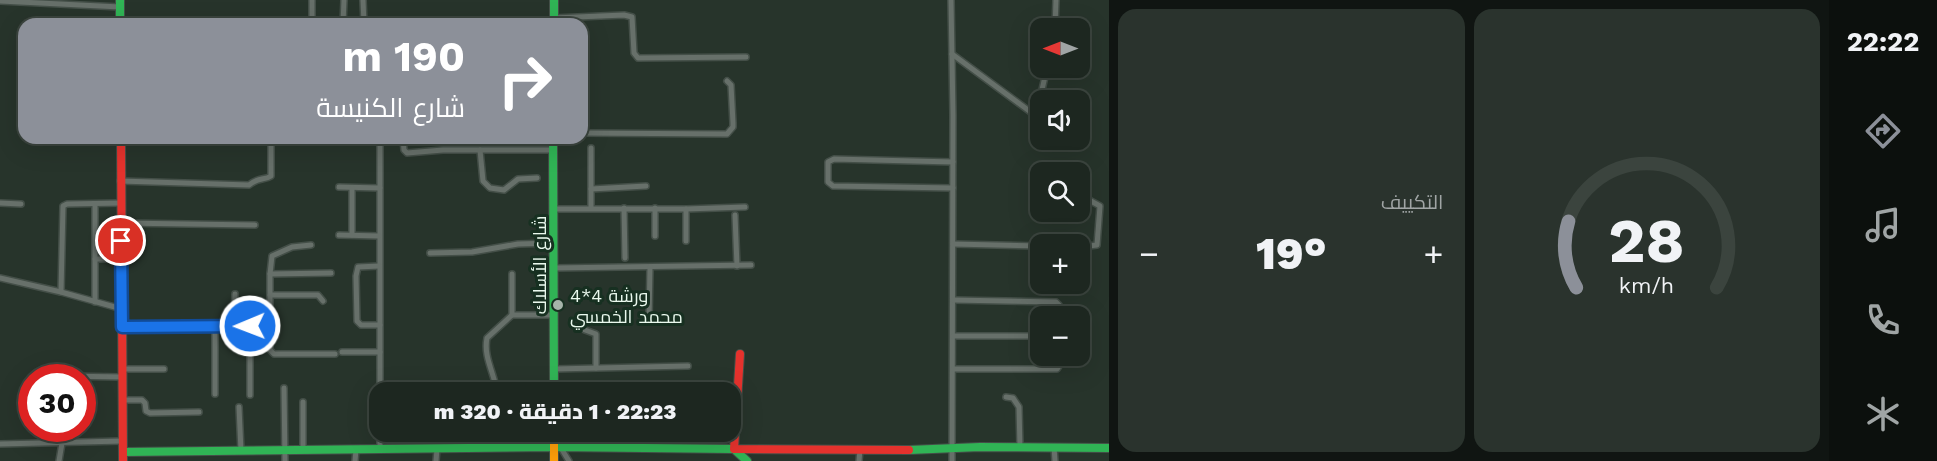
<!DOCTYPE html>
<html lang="ar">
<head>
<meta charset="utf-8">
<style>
	:root { --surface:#1d2720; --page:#2a332d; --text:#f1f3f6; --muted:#a0a5a5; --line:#3b443e; --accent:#8c9099 }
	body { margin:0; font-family:"Work Sans",Cairo,sans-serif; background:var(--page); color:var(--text); direction:rtl; height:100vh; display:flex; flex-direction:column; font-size:22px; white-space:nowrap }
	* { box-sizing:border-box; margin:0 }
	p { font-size:20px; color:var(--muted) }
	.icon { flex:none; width:33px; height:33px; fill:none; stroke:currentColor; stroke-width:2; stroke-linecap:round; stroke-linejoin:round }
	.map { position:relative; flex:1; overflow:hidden; direction:ltr }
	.drawer { display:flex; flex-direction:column; gap:9px; padding:9px; background:#101512; width:720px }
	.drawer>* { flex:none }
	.guide { position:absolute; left:18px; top:18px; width:570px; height:126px; border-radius:18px; box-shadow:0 6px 24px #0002,0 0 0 2px var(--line); direction:rtl; background:#8c9099; color:#fff; overflow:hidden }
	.needle { width:39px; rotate:270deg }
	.tools { position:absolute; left:1030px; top:18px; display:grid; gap:12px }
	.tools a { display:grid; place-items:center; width:60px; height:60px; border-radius:12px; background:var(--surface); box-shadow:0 6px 24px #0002,0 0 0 2px var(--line); font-size:30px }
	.speed { position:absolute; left:18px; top:364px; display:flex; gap:12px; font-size:30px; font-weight:700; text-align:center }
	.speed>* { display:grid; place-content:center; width:78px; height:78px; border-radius:50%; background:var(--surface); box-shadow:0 6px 24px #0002,0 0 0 2px var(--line); line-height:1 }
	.speed .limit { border:9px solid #d22; background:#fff; color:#111 }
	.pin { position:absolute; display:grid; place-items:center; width:51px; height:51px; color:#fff; margin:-26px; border:3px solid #fff; border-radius:50%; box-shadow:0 2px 6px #0007 }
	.me { position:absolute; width:66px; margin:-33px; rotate:269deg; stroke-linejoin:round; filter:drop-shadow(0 0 4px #0008) }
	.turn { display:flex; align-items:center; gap:21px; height:126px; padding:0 24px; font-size:27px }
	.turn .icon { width:78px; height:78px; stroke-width:2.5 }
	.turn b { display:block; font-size:42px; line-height:51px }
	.big { font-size:45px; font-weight:800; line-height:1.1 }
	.drawer .tile { flex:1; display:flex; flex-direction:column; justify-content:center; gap:9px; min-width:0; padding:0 21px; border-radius:18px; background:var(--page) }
	.drawer .dial { align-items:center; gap:0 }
	.dial svg { height:156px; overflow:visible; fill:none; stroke:var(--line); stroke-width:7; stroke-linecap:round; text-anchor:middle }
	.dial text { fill:var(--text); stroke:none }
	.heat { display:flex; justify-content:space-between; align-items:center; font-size:33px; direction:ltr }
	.drawer .tiles { flex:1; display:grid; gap:9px; grid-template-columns:repeat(2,1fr) }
	.trip { position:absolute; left:369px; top:382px; width:372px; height:60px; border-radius:18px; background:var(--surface); box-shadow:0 6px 24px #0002,0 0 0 2px var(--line); font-weight:800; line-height:60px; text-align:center; direction:rtl }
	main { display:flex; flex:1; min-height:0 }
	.tabs { display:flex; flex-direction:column; width:108px; justify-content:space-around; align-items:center; background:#0c100d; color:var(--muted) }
	.tabs .icon { width:42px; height:42px }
	.tabs .current { color:var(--accent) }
	.tabs b { font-size:27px; color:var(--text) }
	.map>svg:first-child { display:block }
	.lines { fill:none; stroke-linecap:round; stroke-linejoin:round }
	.street-casing { stroke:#444f48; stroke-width:8 }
	.fast-casing { stroke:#444f48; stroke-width:10 }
	.slow-casing { stroke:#444f48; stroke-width:10 }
	.jam-casing { stroke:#444f48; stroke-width:10 }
	.street { stroke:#67706a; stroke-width:5 }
	.fast { stroke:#30b455; stroke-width:8 }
	.slow { stroke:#ff9f0a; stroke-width:8 }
	.jam { stroke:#e5322d; stroke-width:8 }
	.route-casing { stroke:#114b97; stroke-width:15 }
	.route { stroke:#1a73e8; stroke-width:10 }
	.poi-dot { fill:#a6b4aa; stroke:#173021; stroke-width:2 }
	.labels { text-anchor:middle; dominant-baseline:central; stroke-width:6; stroke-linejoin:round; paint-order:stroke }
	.street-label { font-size:18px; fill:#eaf9ee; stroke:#173021 }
	.poi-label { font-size:18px; fill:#eaf9ee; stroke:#173021; text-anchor:start }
</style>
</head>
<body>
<main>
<nav class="tabs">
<b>22:22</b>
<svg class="icon current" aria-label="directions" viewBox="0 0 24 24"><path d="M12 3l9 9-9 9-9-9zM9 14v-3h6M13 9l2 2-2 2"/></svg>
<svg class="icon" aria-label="music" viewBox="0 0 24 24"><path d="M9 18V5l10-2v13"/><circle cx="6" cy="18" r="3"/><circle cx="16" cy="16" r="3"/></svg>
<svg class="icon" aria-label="phone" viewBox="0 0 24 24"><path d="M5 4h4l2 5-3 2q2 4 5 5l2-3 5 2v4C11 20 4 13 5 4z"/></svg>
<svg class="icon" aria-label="climate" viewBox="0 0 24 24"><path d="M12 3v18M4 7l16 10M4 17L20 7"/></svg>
</nav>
<section class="drawer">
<div class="tiles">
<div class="tile dial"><svg viewBox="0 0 100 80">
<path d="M14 69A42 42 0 1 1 86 69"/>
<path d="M14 69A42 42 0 0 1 10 35" stroke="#8c9099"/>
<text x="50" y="56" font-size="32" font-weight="700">28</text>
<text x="50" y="72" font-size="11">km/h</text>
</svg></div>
<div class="tile"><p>التكييف</p>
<div class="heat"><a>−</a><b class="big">19°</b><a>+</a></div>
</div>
</div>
</section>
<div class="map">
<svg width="1109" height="461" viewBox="0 0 1109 461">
	<rect width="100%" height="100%" fill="#27342b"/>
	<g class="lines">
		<defs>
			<g id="street">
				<polyline points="312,0 312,24"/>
				<polyline points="363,0 364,24"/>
				<polyline points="951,0 953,115 952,461"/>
				<polyline points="0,1 120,7"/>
				<polyline points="554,18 624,15 632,17 634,53 638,58 746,57"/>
				<polyline points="343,24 344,0"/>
				<polyline points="1055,28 1056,0"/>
				<polyline points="952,54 1032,113 1037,111 1038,107 1047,68"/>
				<polyline points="582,133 727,134 733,127 733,123 731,85 727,81"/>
				<polyline points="380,138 380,393"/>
				<polyline points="403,138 404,150 407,153 443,150 553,150"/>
				<polyline points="591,148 591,208"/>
				<polyline points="480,150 483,181 490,188 504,190 518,179 537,178"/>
				<polyline points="953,162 834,159 828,162 828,182 833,186 953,188"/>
				<path d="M 120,181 L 249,185 C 260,176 264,181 271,176 L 271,138"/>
				<polyline points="339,187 380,188"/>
				<polyline points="591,189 646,186"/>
				<polyline points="1080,195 1100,206 1097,245 1080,247"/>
				<polyline points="0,203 21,204"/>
				<polyline points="95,205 95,302"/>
				<polyline points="624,208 625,258"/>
				<polyline points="655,208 655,236"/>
				<polyline points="554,209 686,209 745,207"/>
				<polyline points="735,215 737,266"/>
				<polyline points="121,223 255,225"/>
				<polyline points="339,235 379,236"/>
				<polyline points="352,235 352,188"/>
				<polyline points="686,241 686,209"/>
				<polyline points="953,244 1041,246"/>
				<polyline points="430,253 472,252 518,244 554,243"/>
				<polyline points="95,259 121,259"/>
				<polyline points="379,266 358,267 356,276 357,321 361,325 380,325"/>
				<polyline points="554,268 751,265"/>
				<polyline points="270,274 331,273"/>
				<polyline points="0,278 61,292 122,309"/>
				<polyline points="61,292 63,206 67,204 121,203"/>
				<polyline points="270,295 318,295 323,301"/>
				<polyline points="953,300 1056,302 1059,305 1059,316"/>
				<polyline points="512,315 554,315"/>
				<polyline points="649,320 650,267"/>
				<polyline points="234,326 235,294"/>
				<polyline points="250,326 250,395"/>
				<polyline points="270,326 270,274 272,256 292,247 311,245"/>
				<polyline points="122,327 270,326 270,350 274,354 335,354"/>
				<polyline points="585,330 596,334 596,368"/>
				<polyline points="953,336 1041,336"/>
				<polyline points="342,352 380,352"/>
				<polyline points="122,369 164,369"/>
				<polyline points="554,369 688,366"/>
				<polyline points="953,369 1057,369 1059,366 1059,356"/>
				<polyline points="62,376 122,377"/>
				<polyline points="284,388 285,461"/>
				<path d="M 497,393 C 495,374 483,357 487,338 L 512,315 L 512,274"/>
				<polyline points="215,394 215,327"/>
				<polyline points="1006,397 1013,398 1019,407 1020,447"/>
				<polyline points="122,400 142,400 145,403 146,411 150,413 199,412"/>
				<polyline points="303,402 303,449"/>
				<polyline points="239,407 241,451"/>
				<polyline points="0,444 122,441"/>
				<polyline points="1054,447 1055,461"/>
				<polyline points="561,448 569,461"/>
				<polyline points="380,449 380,432"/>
				<polyline points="59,461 62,443"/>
				<polyline points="355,461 356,450"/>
				<polyline points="436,461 437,449"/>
				<polyline points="859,461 860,450"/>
			</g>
			<g id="fast">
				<polyline points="120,0 120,24"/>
				<polyline points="554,0 554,24"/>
				<polyline points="553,138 554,393"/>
				<polyline points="909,450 980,447 1109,448"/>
				<polyline points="123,452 554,447 734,449 747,461"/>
			</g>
			<polyline id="slow" points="554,432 554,461"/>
			<g id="jam">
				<polyline points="121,138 123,461"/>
				<polyline points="740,354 734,449 909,450"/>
			</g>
		</defs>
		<!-- street casing -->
		<use href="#street" class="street-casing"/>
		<!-- fast casing -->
		<use href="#fast" class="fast-casing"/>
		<!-- slow casing -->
		<use href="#slow" class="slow-casing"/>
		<!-- jam casing -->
		<use href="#jam" class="jam-casing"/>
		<!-- street -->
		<use href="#street" class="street"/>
		<!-- fast -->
		<use href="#fast" class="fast"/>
		<!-- slow -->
		<use href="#slow" class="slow"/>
		<!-- jam -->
		<use href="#jam" class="jam"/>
	</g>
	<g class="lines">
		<defs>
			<polyline id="route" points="121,241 122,327 250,326"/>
		</defs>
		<!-- route casing -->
		<use href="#route" class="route-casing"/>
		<!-- route -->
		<use href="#route" class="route"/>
	</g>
	<!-- markers -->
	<circle class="poi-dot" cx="558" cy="305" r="6"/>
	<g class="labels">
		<!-- street labels -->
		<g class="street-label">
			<text transform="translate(539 265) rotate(-90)">شارع الأسلاك</text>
		</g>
		<!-- poi labels -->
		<g class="poi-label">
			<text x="570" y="295">4*4 ورشة<tspan x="570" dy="21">محمد الخمسي</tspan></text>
		</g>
	</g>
</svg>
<div class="tools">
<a><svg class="needle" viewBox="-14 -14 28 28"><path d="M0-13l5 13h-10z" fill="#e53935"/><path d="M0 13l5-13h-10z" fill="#a0a5a5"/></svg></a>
<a><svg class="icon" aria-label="sound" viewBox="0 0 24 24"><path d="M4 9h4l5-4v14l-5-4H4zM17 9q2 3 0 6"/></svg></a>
<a><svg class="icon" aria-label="search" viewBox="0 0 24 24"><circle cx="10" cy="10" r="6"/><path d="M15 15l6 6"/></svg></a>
<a>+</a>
<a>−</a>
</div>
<div class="speed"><div class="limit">30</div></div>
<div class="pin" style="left:121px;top:241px;background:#d93025"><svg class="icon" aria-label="arrive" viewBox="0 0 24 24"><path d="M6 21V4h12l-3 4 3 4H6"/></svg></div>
<svg class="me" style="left:250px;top:326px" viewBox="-20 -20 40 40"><circle r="17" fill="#1a73e8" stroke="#fff" stroke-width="3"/><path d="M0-11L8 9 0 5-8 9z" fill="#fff"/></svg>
<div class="trip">22:23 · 1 دقيقة · 320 m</div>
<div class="guide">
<div class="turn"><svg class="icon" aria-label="right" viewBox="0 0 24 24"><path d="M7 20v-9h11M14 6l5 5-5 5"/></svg><div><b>190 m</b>شارع الكنيسة</div></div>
</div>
</div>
</main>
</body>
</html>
